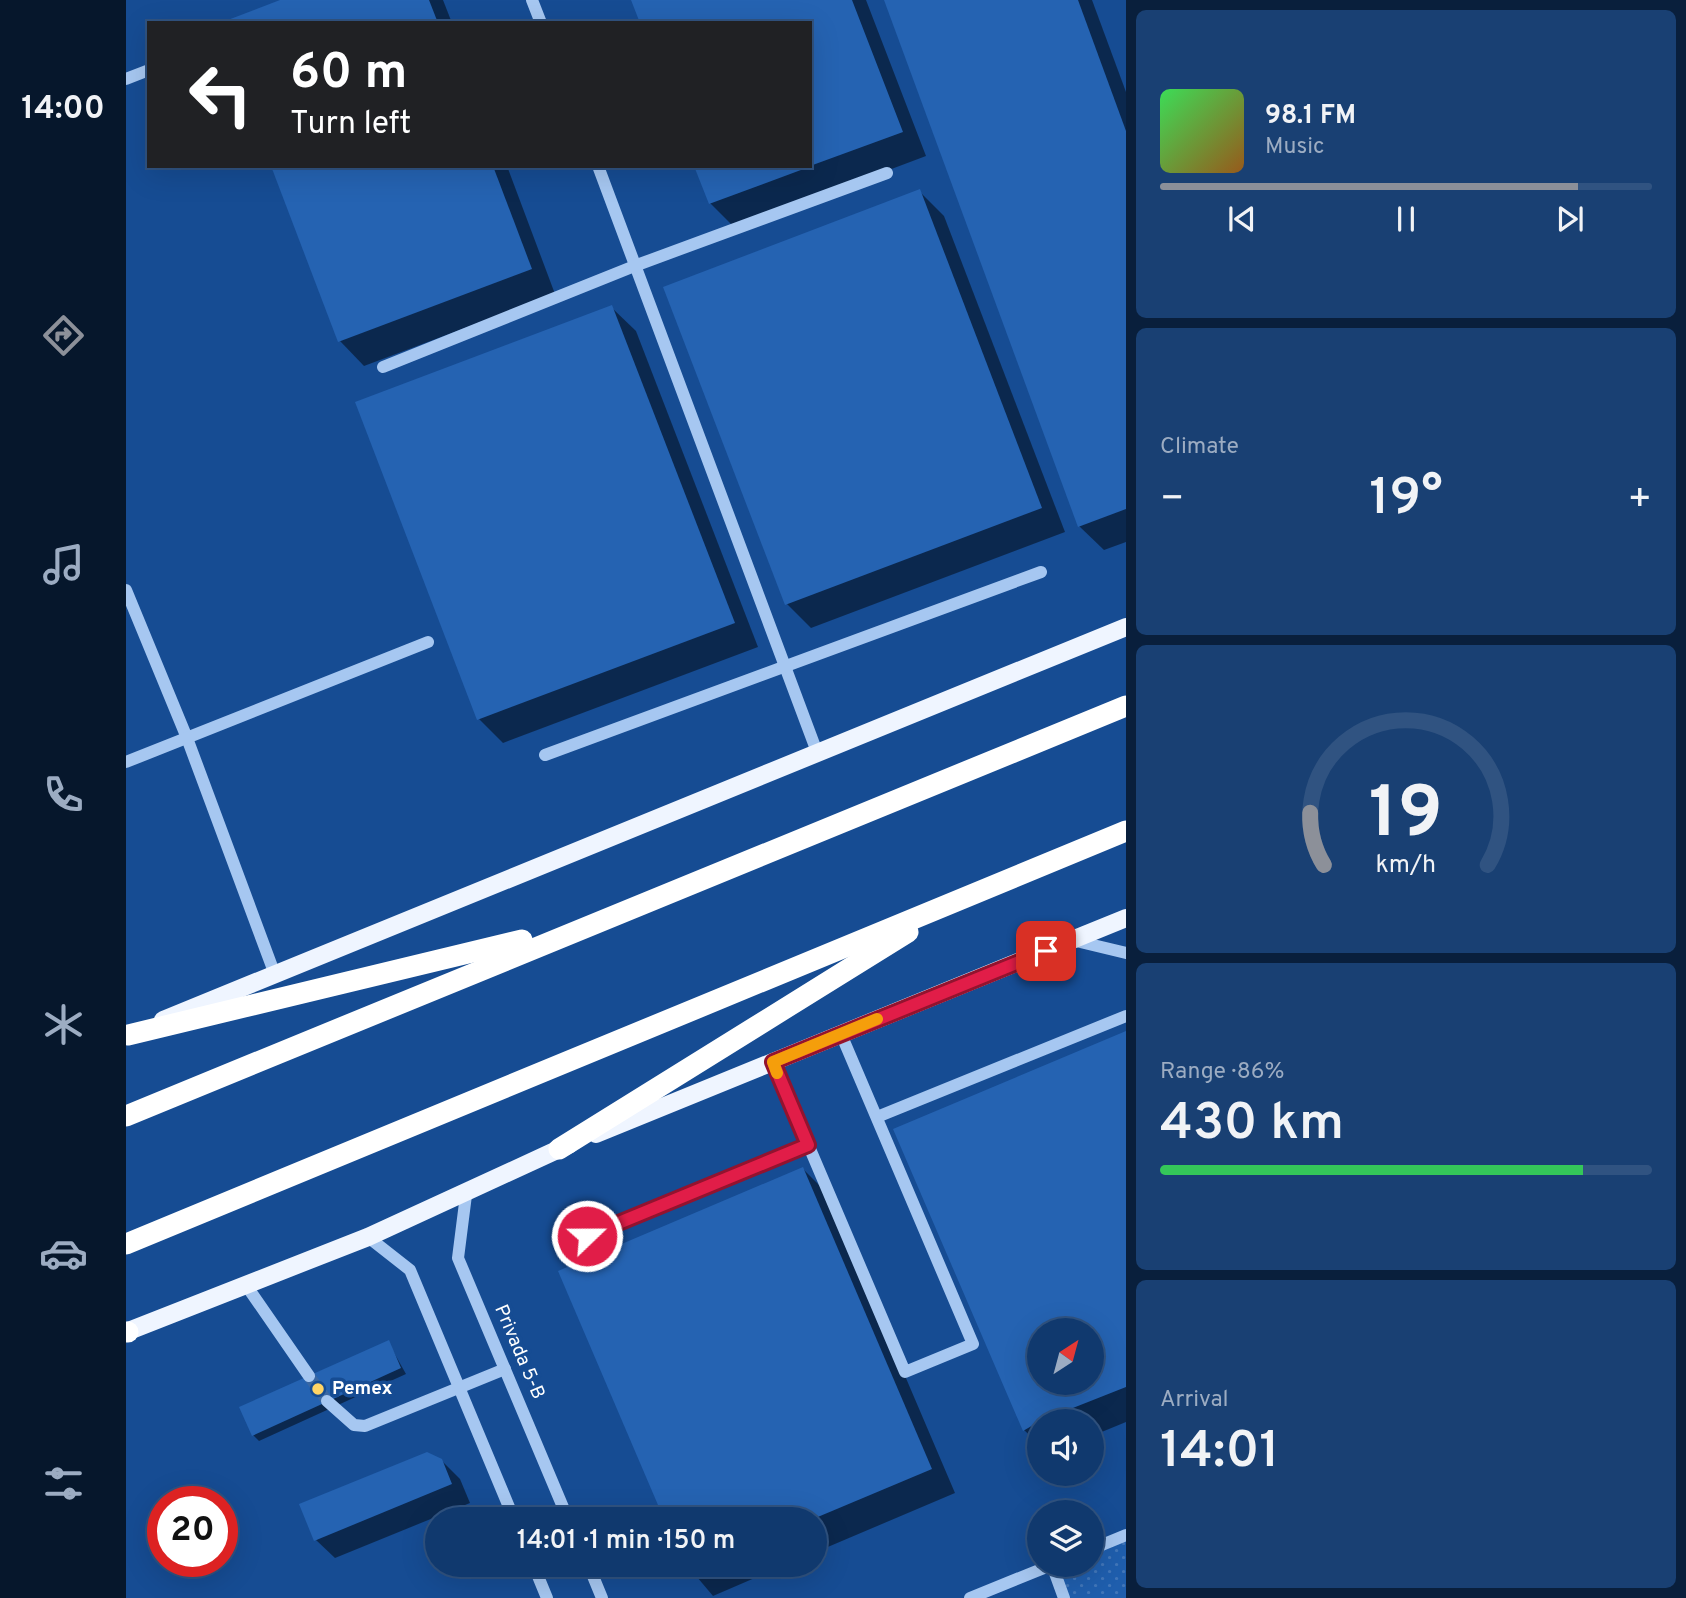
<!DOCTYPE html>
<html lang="en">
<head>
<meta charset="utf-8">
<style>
	:root { --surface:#10396e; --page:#194073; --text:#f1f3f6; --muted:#9cacc2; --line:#305381; --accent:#8c9099 }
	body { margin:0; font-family:Overpass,sans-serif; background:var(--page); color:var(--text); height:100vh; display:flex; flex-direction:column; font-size:26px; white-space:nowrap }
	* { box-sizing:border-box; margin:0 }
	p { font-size:23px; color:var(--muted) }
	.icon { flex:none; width:38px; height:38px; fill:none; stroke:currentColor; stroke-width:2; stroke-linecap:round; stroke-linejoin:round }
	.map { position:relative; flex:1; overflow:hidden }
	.side { display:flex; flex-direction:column; gap:10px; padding:10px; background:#091f3c; width:560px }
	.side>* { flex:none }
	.banner { position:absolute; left:21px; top:21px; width:665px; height:147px; border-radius:0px; box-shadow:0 7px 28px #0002,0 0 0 2px var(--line); background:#202124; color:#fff; overflow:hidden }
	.needle { width:46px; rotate:36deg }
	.controls { position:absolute; left:901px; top:1318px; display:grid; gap:14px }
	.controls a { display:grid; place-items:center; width:77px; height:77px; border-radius:50%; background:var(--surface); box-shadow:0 7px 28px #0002,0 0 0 2px var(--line); font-size:35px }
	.speed { position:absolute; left:21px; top:1486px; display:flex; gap:14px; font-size:35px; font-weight:700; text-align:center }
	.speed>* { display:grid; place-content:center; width:91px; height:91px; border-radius:50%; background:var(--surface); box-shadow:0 7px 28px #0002,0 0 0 2px var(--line); line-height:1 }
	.speed .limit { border:10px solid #d22; background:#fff; color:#111 }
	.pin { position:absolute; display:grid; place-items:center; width:60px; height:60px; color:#fff; margin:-30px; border-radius:14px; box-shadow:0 4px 10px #0006 }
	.me { position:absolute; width:77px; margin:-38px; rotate:68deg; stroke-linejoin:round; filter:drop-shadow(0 0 5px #0008) }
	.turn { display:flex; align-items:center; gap:24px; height:147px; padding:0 28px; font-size:32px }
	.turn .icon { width:91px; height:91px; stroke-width:2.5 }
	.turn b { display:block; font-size:49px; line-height:60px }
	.big { font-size:52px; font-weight:600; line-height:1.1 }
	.side .card { flex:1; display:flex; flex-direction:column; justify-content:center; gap:10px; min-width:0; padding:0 24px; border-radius:10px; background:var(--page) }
	.side .dial { align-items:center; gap:0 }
	.dial svg { height:182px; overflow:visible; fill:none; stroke:var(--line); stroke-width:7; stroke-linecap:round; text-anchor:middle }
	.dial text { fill:var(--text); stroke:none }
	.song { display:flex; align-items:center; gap:21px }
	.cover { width:84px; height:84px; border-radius:10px; background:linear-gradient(135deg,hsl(130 70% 55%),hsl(30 70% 35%)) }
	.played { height:7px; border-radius:4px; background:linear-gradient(90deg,var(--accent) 85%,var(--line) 85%) }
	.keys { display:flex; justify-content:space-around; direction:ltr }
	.heat { display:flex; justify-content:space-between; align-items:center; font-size:38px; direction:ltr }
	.charge { height:10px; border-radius:5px; background:linear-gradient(90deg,#34c759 86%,var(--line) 0) }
	.trip { position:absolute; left:299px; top:1507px; width:402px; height:70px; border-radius:35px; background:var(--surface); box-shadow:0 7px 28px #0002,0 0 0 2px var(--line); font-weight:600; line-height:70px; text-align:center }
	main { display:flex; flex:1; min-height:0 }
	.tabs { display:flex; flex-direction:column; width:126px; justify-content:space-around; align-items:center; background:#06172c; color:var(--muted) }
	.tabs .icon { width:49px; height:49px }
	.tabs .active { color:var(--accent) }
	.tabs b { font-size:32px; color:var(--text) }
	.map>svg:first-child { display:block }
	.park { fill:url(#park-dots) }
	.shadow { fill:#0007; fill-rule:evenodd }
	.building { fill:#2563b2; fill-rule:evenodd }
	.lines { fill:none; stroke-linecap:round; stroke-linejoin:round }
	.minor-tunnel { stroke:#3967a3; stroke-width:12; stroke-dasharray:12 6; stroke-linecap:butt }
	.minor { stroke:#a6c7f1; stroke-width:12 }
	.major { stroke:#eff5ff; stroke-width:18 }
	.highway { stroke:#fff; stroke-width:21 }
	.route-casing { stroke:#92132f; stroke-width:18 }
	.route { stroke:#e11d48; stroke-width:12 }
	.slow { stroke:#f59e0b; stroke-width:12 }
	.poi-dot { fill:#ffd465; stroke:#164c93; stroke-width:2.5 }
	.labels { text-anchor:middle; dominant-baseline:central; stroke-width:7; stroke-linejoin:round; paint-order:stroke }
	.street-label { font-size:19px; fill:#fff; stroke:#164c93 }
	.poi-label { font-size:19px; font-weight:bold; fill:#fff; stroke:#164c93; text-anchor:start }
</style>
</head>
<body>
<main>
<nav class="tabs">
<b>14:00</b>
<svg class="icon active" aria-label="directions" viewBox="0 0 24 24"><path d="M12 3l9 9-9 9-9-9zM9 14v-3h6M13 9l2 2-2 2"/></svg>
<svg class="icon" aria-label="music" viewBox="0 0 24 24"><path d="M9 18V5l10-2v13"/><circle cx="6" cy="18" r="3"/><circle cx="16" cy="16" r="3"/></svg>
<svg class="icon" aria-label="phone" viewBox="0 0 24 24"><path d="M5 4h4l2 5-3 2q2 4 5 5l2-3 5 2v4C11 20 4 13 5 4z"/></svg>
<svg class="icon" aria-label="climate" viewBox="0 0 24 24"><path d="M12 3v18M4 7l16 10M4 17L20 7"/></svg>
<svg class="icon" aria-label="car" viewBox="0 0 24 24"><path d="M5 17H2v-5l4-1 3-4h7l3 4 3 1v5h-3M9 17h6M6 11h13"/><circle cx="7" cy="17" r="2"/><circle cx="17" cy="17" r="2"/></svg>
<svg class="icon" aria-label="filters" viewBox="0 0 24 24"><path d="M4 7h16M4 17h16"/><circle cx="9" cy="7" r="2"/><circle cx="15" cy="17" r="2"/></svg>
</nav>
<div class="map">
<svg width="1000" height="1598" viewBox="0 0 1000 1598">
	<defs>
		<pattern id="park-dots" width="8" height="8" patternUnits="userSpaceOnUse" patternTransform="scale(1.75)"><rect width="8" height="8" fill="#1f5ead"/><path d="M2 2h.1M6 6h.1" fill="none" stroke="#4176b9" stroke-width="1.8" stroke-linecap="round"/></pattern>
	</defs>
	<rect width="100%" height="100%" fill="#164c93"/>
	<!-- park -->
	<polygon class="park" points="1000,1535 1000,1598 941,1598 928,1564 966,1564 966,1549"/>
	<!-- shadow -->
	<g class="shadow">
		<polygon points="159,0 317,0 326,23 98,23"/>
		<polygon points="507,0 740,0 800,156 609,228 584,203 570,166 684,166 684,23"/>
		<polygon points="760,0 966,0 1000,92 1000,542 978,550 953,526"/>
		<polygon points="147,166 381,166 429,294 238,366 214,341"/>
		<polygon points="793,191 818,216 939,532 685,628 661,604"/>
		<polygon points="485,307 510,331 632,647 377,743 353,719"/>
		<path d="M 1000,1033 L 1000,1422 L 966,1436 L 966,1421 L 914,1421 L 914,1445 L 898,1430 L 769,1130 ZM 914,1330 L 966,1330 L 966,1382 L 914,1382 Z"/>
		<polygon points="677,1169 701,1193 829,1493 690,1552 690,1519 540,1519"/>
		<polygon points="262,1342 280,1374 133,1441 127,1435"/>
		<polygon points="315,1460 334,1479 344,1503 209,1558 190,1540"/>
		<polygon points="560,1564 661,1564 587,1596"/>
	</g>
	<!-- building -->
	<g class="building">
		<polygon points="154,0 303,0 312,23 94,23"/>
		<polygon points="505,0 726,0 777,132 684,166 684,23 514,23"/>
		<polygon points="758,0 952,0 1000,131 1000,509 952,527"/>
		<polygon points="145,166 367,166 406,269 212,342"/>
		<polygon points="568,166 683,166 683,167 583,204"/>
		<polygon points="794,189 916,508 659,605 537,287"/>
		<polygon points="486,305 609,623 351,720 229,402"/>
		<path d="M 1000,1031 L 1000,1387 L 914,1421 L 897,1431 L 767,1129 ZM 914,1330 L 966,1330 L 966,1382 L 914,1382 Z"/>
		<polygon points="677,1167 806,1469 687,1519 538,1519 432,1271"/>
		<polygon points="263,1340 275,1368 126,1436 113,1407"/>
		<polygon points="301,1452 316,1459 326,1484 188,1541 173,1504"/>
	</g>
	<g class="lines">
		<!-- minor-tunnel -->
		<polyline class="minor-tunnel" points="183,1376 201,1401"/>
		<!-- minor -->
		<g class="minor">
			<polyline points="406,0 415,23"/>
			<polyline points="0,79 23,70"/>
			<polyline points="472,166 691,752"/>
			<polyline points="257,367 511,265 761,173"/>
			<polyline points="0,590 61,738 148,972"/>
			<polyline points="419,755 915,572"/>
			<polyline points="0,762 302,642"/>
			<polyline points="946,940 1000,953"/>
			<polyline points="647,1062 779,1372 847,1344 715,1034"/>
			<polyline points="751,1117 1000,1016"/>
			<polyline points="340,1195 332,1258 442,1519"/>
			<polyline points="242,1237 284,1270 388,1519"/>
			<polyline points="436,1246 682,1145"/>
			<polyline points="120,1285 183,1376"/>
			<polyline points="201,1401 228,1425 239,1426 379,1369"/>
			<polyline points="966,1549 1000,1535"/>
			<polyline points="407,1564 421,1598"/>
			<polyline points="462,1564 476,1598"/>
			<polyline points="926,1565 938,1598"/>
			<polyline points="844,1598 928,1564"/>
		</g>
		<!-- major -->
		<g class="major">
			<polyline points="37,1020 1000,627"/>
			<polyline points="470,1134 1000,918"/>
			<polyline points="0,1332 242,1237 444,1144"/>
		</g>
		<!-- highway -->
		<g class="highway">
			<polyline points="2,1035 396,940"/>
			<polyline points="0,1116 1000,706"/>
			<polyline points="433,1149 782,932"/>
			<polyline points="0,1244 1000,831"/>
			<polyline points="0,1332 2,1332"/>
		</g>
	</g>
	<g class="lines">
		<defs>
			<polyline id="route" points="461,1236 682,1145 647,1062 920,951"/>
		</defs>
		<!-- route casing -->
		<use href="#route" class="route-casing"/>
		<!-- route -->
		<use href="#route" class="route"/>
		<!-- slow -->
		<polyline class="slow" points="651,1073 647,1062 751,1019"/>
	</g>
	<!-- markers -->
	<circle class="poi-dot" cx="192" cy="1389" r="7"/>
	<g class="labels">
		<!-- street labels -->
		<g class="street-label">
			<text transform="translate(393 1352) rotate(67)">Privada 5-B</text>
		</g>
		<!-- poi labels -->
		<g class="poi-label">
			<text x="206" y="1389">Pemex</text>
		</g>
	</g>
</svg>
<div class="controls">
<a><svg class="needle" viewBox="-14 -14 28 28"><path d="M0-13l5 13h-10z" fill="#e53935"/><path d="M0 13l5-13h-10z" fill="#9cacc2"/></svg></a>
<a><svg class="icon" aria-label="sound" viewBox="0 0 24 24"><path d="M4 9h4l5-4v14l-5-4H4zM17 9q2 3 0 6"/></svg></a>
<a><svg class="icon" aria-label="layers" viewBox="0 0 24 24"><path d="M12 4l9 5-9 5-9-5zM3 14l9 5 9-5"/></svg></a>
</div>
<div class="speed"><div class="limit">20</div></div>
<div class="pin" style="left:920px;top:951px;background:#d93025"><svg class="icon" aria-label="arrive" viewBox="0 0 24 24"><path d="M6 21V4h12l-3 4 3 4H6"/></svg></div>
<svg class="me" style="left:461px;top:1236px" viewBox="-20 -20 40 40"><circle r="17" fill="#e11d48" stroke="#fff" stroke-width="3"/><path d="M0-11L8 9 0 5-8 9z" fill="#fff"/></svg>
<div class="trip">14:01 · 1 min · 150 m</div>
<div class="banner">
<div class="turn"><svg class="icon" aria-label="left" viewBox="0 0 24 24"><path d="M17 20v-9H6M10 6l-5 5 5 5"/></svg><div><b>60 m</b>Turn left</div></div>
</div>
</div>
<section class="side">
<div class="card">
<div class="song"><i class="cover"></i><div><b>98.1 FM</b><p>Music</p></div></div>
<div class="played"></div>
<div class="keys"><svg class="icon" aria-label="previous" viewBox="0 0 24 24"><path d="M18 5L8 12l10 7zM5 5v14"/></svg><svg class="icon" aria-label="pause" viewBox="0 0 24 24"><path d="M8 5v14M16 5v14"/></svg><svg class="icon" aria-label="next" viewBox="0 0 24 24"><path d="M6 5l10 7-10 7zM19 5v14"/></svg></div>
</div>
<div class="card"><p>Climate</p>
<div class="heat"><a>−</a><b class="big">19°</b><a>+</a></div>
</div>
<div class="card dial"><svg viewBox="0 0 100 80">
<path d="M14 69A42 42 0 1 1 86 69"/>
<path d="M14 69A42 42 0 0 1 8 46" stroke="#8c9099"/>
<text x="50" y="56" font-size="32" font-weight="700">19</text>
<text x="50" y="72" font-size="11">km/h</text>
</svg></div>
<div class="card"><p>Range · 86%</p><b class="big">430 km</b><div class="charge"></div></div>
<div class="card"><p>Arrival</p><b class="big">14:01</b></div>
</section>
</main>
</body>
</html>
